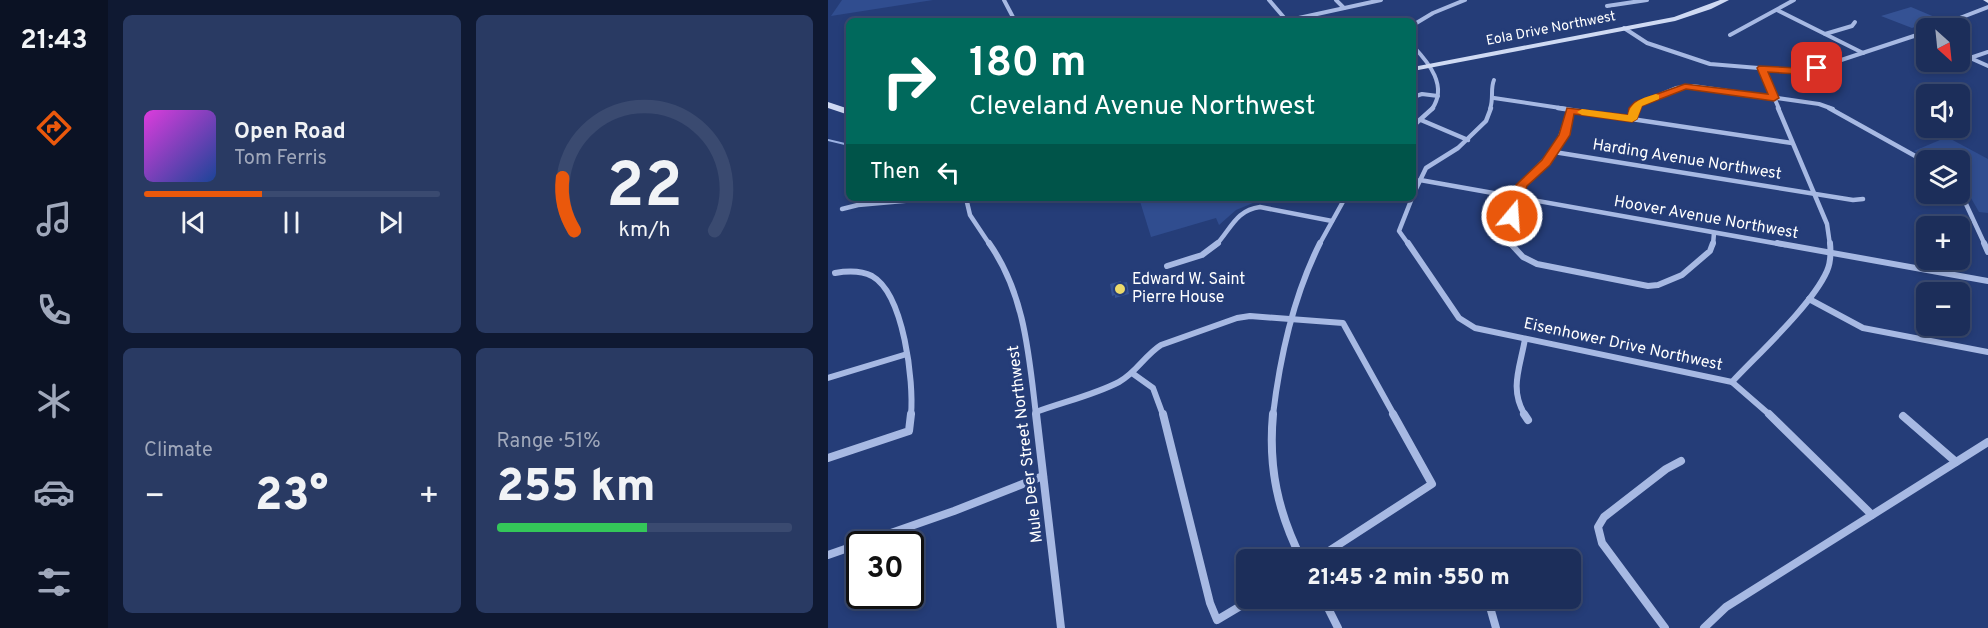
<!DOCTYPE html>
<html lang="en">
<head>
<meta charset="utf-8">
<style>
	:root { --surface:#1c2e5a; --page:#293a63; --text:#f1f3f6; --muted:#a0a8bb; --line:#3a4a70; --accent:#ea580c }
	body { margin:0; font-family:Overpass,sans-serif; background:var(--page); color:var(--text); height:100vh; display:flex; flex-direction:column; font-size:22px; white-space:nowrap }
	* { box-sizing:border-box; margin:0 }
	p { font-size:20px; color:var(--muted) }
	.icon { flex:none; width:33px; height:33px; fill:none; stroke:currentColor; stroke-width:2; stroke-linecap:round; stroke-linejoin:round }
	.map { position:relative; flex:1; overflow:hidden }
	.details { display:flex; flex-direction:column; gap:15px; padding:15px; background:#0f1932; width:720px }
	.details>* { flex:none }
	.guide { position:absolute; left:18px; top:18px; width:570px; height:183px; border-radius:9px; box-shadow:0 3px 9px #0003,0 0 0 2px var(--line); background:#00695c; color:#fff; overflow:hidden }
	.needle { width:39px; rotate:153deg }
	.controls { position:absolute; left:1088px; top:18px; display:grid; gap:12px }
	.controls a { display:grid; place-items:center; width:54px; height:54px; border-radius:9px; background:var(--surface); box-shadow:0 3px 9px #0003,0 0 0 2px var(--line); font-size:30px }
	.speed { position:absolute; left:18px; top:531px; display:flex; gap:12px; font-size:30px; font-weight:700; text-align:center }
	.speed>* { display:grid; place-content:center; width:78px; height:78px; border-radius:50%; background:var(--surface); box-shadow:0 3px 9px #0003,0 0 0 2px var(--line); line-height:1 }
	.speed .limit { border:3px solid #111; border-radius:9px; background:#fff; color:#111 }
	.pin { position:absolute; display:grid; place-items:center; width:51px; height:51px; color:#fff; margin:-26px; border-radius:12px; box-shadow:0 3px 9px #0006 }
	.me { position:absolute; width:66px; margin:-33px; rotate:18deg; stroke-linejoin:round; filter:drop-shadow(0 0 4px #0008) }
	.turn { display:flex; align-items:center; gap:21px; height:126px; padding:0 24px; font-size:27px }
	.turn .icon { width:78px; height:78px; stroke-width:2.5 }
	.turn b { display:block; font-size:42px; line-height:51px }
	.then { display:flex; align-items:center; height:57px; padding:0 24px; background:#0003; gap:12px; font-size:22px }
	.big { font-size:45px; font-weight:800; line-height:1.1 }
	.details .widget { flex:1; display:flex; flex-direction:column; justify-content:center; gap:9px; min-width:0; padding:0 21px; border-radius:9px; background:var(--page) }
	.details .dial { align-items:center; gap:0 }
	.dial svg { height:156px; overflow:visible; fill:none; stroke:var(--line); stroke-width:7; stroke-linecap:round; text-anchor:middle }
	.dial text { fill:var(--text); stroke:none }
	.song { display:flex; align-items:center; gap:18px }
	.cover { width:72px; height:72px; border-radius:9px; background:linear-gradient(135deg,hsl(300 70% 55%),hsl(220 70% 35%)) }
	.played { height:6px; border-radius:3px; background:linear-gradient(90deg,var(--accent) 40%,var(--line) 40%) }
	.keys { display:flex; justify-content:space-around; direction:ltr }
	.heat { display:flex; justify-content:space-between; align-items:center; font-size:33px; direction:ltr }
	.charge { height:9px; border-radius:4px; background:linear-gradient(90deg,#34c759 51%,var(--line) 0) }
	.details .tiles { flex:1; display:grid; gap:15px; grid-template-columns:repeat(2,1fr) }
	.trip { position:absolute; left:408px; top:549px; width:345px; height:60px; border-radius:9px; background:var(--surface); box-shadow:0 3px 9px #0003,0 0 0 2px var(--line); font-weight:800; line-height:60px; text-align:center }
	main { display:flex; flex:1; min-height:0 }
	.tab-bar { display:flex; flex-direction:column; width:108px; justify-content:space-around; align-items:center; background:#0b1224; color:var(--muted) }
	.tab-bar .icon { width:42px; height:42px }
	.tab-bar .active { color:var(--accent) }
	.tab-bar b { font-size:27px; color:var(--text) }
	.map>svg:first-child { display:block }
	.green { fill:#304d8f }
	.lines { fill:none; stroke-linecap:round; stroke-linejoin:round }
	.stream { stroke:#9bb2e4; stroke-width:2 }
	.building { fill:#355294 }
	.street-far3 { stroke:#a7b9e3; stroke-width:4 }
	.street-far2 { stroke:#a7b9e3; stroke-width:4.5 }
	.street-far1 { stroke:#a7b9e3; stroke-width:6 }
	.street { stroke:#a7b9e3; stroke-width:8 }
	.secondary { fill:#cfdaf3; fill-rule:evenodd }
	.route { fill:#ea580c; stroke:#983908; stroke-width:1.5 }
	.slow { fill:#f59e0b }
	.poi-dot { fill:#ecda6b; stroke:#253d78; stroke-width:2 }
	.labels { text-anchor:middle; dominant-baseline:central; stroke-width:6; stroke-linejoin:round; paint-order:stroke }
	.far-street-label { font-size:14px; fill:#fff; stroke:#253d78 }
	.street-label { font-size:16px; fill:#fff; stroke:#253d78 }
	.poi-label { font-size:16px; fill:#fff; stroke:#253d78; text-anchor:start }
</style>
</head>
<body>
<main>
<nav class="tab-bar">
<b>21:43</b>
<svg class="icon active" aria-label="directions" viewBox="0 0 24 24"><path d="M12 3l9 9-9 9-9-9zM9 14v-3h6M13 9l2 2-2 2"/></svg>
<svg class="icon" aria-label="music" viewBox="0 0 24 24"><path d="M9 18V5l10-2v13"/><circle cx="6" cy="18" r="3"/><circle cx="16" cy="16" r="3"/></svg>
<svg class="icon" aria-label="phone" viewBox="0 0 24 24"><path d="M5 4h4l2 5-3 2q2 4 5 5l2-3 5 2v4C11 20 4 13 5 4z"/></svg>
<svg class="icon" aria-label="climate" viewBox="0 0 24 24"><path d="M12 3v18M4 7l16 10M4 17L20 7"/></svg>
<svg class="icon" aria-label="car" viewBox="0 0 24 24"><path d="M5 17H2v-5l4-1 3-4h7l3 4 3 1v5h-3M9 17h6M6 11h13"/><circle cx="7" cy="17" r="2"/><circle cx="17" cy="17" r="2"/></svg>
<svg class="icon" aria-label="filters" viewBox="0 0 24 24"><path d="M4 7h16M4 17h16"/><circle cx="9" cy="7" r="2"/><circle cx="15" cy="17" r="2"/></svg>
</nav>
<section class="details">
<div class="tiles">
<div class="widget">
<div class="song"><i class="cover"></i><div><b>Open Road</b><p>Tom Ferris</p></div></div>
<div class="played"></div>
<div class="keys"><svg class="icon" aria-label="previous" viewBox="0 0 24 24"><path d="M18 5L8 12l10 7zM5 5v14"/></svg><svg class="icon" aria-label="pause" viewBox="0 0 24 24"><path d="M8 5v14M16 5v14"/></svg><svg class="icon" aria-label="next" viewBox="0 0 24 24"><path d="M6 5l10 7-10 7zM19 5v14"/></svg></div>
</div>
<div class="widget dial"><svg viewBox="0 0 100 80">
<path d="M14 69A42 42 0 1 1 86 69"/>
<path d="M14 69A42 42 0 0 1 8 42" stroke="#ea580c"/>
<text x="50" y="56" font-size="32" font-weight="700">22</text>
<text x="50" y="72" font-size="11">km/h</text>
</svg></div>
<div class="widget"><p>Climate</p>
<div class="heat"><a>−</a><b class="big">23°</b><a>+</a></div>
</div>
<div class="widget"><p>Range · 51%</p><b class="big">255 km</b><div class="charge"></div></div>
</div>
</section>
<div class="map">
<svg width="1160" height="628" viewBox="0 0 1160 628">
	<rect width="100%" height="100%" fill="#253d78"/>
	<!-- green -->
	<g class="green">
		<polygon points="14,0 105,0 3,16"/>
		<polygon points="1119,137 1160,159 1160,213 1151,212 1139,191 1131,182 1131,160 1104,160 1086,151"/>
		<polygon points="311,198 428,198 425,203 408,210 391,225 388,218 323,237"/>
	</g>
	<g class="lines">
		<!-- stream -->
		<polyline class="stream" points="0,140 21,145"/>
	</g>
	<!-- building -->
	<g class="building">
		<polygon points="1083,7 1109,18 1084,28 1053,16"/>
		<polygon points="293,281 293,283 299,282 301,294 287,298 287,295 284,296 282,284"/>
	</g>
	<g class="lines">
		<!-- street-far3 -->
		<g class="street-far3">
			<polyline points="176,0 187,21"/>
			<polyline points="441,0 459,21"/>
			<polyline points="508,0 516,8"/>
			<polyline points="779,6 819,0"/>
			<polyline points="949,10 1035,53"/>
			<polyline points="457,21 553,0"/>
			<polyline points="585,25 605,13 637,0"/>
			<polyline points="796,28 819,43 882,64 969,71 989,68 1098,32"/>
			<polyline points="1106,28 1160,7"/>
			<polyline points="997,34 1024,26 1027,22"/>
			<polyline points="902,35 966,0"/>
			<path d="M 585,46 C 601,63 620,86 604,109"/>
			<polyline points="1131,53 1160,66"/>
			<polyline points="1142,58 1160,52"/>
			<polyline points="934,68 951,109"/>
			<polyline points="585,97 594,94 610,96"/>
			<polyline points="666,98 739,109"/>
			<path d="M 662,109 C 666,98 662,89 666,80"/>
			<polyline points="806,109 810,104 848,88 865,86 991,104 1005,109"/>
		</g>
		<!-- street-far2 -->
		<g class="street-far2">
			<polyline points="730,108 964,143"/>
			<polyline points="950,108 999,224 1002,245"/>
			<polyline points="1001,108 1098,162"/>
			<polyline points="804,119 807,108"/>
			<polyline points="593,120 640,140"/>
			<polyline points="585,126 605,108"/>
			<polyline points="726,152 1025,200 1035,199"/>
			<polyline points="592,180 957,245"/>
			<polyline points="1131,189 1157,245"/>
			<polyline points="585,195 598,168 630,148 658,121 663,108"/>
			<polyline points="138,198 142,215 162,245"/>
			<polyline points="14,209 30,205 109,198"/>
			<path d="M 388,245 C 403,229 408,210 432,207 L 504,221"/>
			<polyline points="491,245 517,198"/>
			<polyline points="581,245 571,231 584,198"/>
			<polyline points="683,245 679,232 691,191 699,178 728,148 742,110"/>
			<polyline points="885,245 886,233"/>
		</g>
		<!-- street-far1 -->
		<g class="street-far1">
			<path d="M 161,243 C 197,294 201,356 208,415"/>
			<polyline points="580,243 631,318 647,328 904,382 942,415"/>
			<polyline points="682,243 695,257 709,264 820,286 830,285 854,275 882,251 885,243"/>
			<polyline points="949,243 1160,281"/>
			<polyline points="1156,243 1160,252"/>
			<polyline points="339,266 374,255 390,243"/>
			<path d="M 7,273 C 19,271 32,270 44,276 C 76,294 86,382 83,415"/>
			<polyline points="981,299 1035,328 1160,352"/>
			<path d="M 697,339 C 692,368 681,389 697,415"/>
			<polyline points="304,373 325,388 335,415"/>
			<polyline points="0,378 79,354"/>
			<path d="M 904,382 C 930,354 984,305 999,271 C 1003,262 1003,253 1002,243"/>
			<path d="M 208,412 C 235,402 266,395 291,382 C 308,373 317,355 333,345 L 409,318 L 422,316 L 515,323 L 566,415"/>
			<path d="M 445,415 C 452,356 465,297 492,243"/>
		</g>
		<!-- street -->
		<g class="street">
			<polyline points="208,414 233,628"/>
			<polyline points="335,414 382,603 389,620 426,598"/>
			<path d="M 445,414 C 440,467 450,513 474,560"/>
			<polyline points="696,414 700,420"/>
			<polyline points="941,414 1044,515"/>
			<polyline points="1075,416 1128,462"/>
			<polyline points="0,458 81,431 83,414"/>
			<polyline points="0,555 126,511 215,476"/>
			<polyline points="487,560 604,484 565,414"/>
			<polyline points="495,598 510,628"/>
			<polyline points="662,607 668,628"/>
			<polyline points="837,628 774,543 770,527 776,517 838,469 853,461"/>
			<polyline points="876,628 898,607 1160,442"/>
		</g>
		<!-- secondary -->
		<g class="secondary">
			<polygon points="892,0 901,0 883,9 847,21 585,71 585,67 846,17"/>
			<polygon points="1155,0 1160,0 1160,3"/>
			<polygon points="0,102 21,109 21,115 0,108"/>
		</g>
	</g>
	<!-- route -->
	<polygon class="route" points="989,65 994,68 992,70 969,74 940,72 951,98 946,101 858,89 814,106 809,119 804,122 746,114 742,135 722,165 699,186 688,219 684,220 678,216 688,185 714,160 731,135 739,108 800,115 801,108 807,102 857,84 940,94 929,68 931,66 969,68"/>
	<!-- slow -->
	<path class="slow" d="M 828,94 L 831,95 L 831,99 L 814,106 L 809,119 L 804,122 L 754,115 L 749,112 L 754,109 L 800,115 C 803,101 815,98 828,94 Z"/>
	<!-- markers -->
	<circle class="poi-dot" cx="292" cy="289" r="6"/>
	<g class="labels">
		<!-- far-street labels -->
		<g class="far-street-label">
			<text transform="translate(723 29) rotate(-11)">Eola Drive Northwest</text>
		</g>
		<!-- street labels -->
		<g class="street-label">
			<text transform="translate(859 160) rotate(9)">Harding Avenue Northwest</text>
			<text transform="translate(878 218) rotate(10)">Hoover Avenue Northwest</text>
			<text transform="translate(795 345) rotate(12)">Eisenhower Drive Northwest</text>
			<text transform="translate(198 444) rotate(-97)">Mule Deer Street Northwest</text>
		</g>
		<!-- poi labels -->
		<g class="poi-label">
			<text x="304" y="280">Edward W. Saint<tspan x="304" dy="18">Pierre House</tspan></text>
		</g>
	</g>
</svg>
<div class="controls">
<a><svg class="needle" viewBox="-14 -14 28 28"><path d="M0-13l5 13h-10z" fill="#e53935"/><path d="M0 13l5-13h-10z" fill="#a0a8bb"/></svg></a>
<a><svg class="icon" aria-label="sound" viewBox="0 0 24 24"><path d="M4 9h4l5-4v14l-5-4H4zM17 9q2 3 0 6"/></svg></a>
<a><svg class="icon" aria-label="layers" viewBox="0 0 24 24"><path d="M12 4l9 5-9 5-9-5zM3 14l9 5 9-5"/></svg></a>
<a>+</a>
<a>−</a>
</div>
<div class="speed"><div class="limit">30</div></div>
<div class="pin" style="left:989px;top:68px;background:#d93025"><svg class="icon" aria-label="arrive" viewBox="0 0 24 24"><path d="M6 21V4h12l-3 4 3 4H6"/></svg></div>
<svg class="me" style="left:684px;top:216px" viewBox="-20 -20 40 40"><circle r="17" fill="#ea580c" stroke="#fff" stroke-width="3"/><path d="M0-11L8 9 0 5-8 9z" fill="#fff"/></svg>
<div class="trip">21:45 · 2 min · 550 m</div>
<div class="guide">
<div class="turn"><svg class="icon" aria-label="right" viewBox="0 0 24 24"><path d="M7 20v-9h11M14 6l5 5-5 5"/></svg><div><b>180 m</b>Cleveland Avenue Northwest</div></div>
<div class="then">Then<svg class="icon" aria-label="left" viewBox="0 0 24 24"><path d="M17 20v-9H6M10 6l-5 5 5 5"/></svg></div>
</div>
</div>
</main>
</body>
</html>
